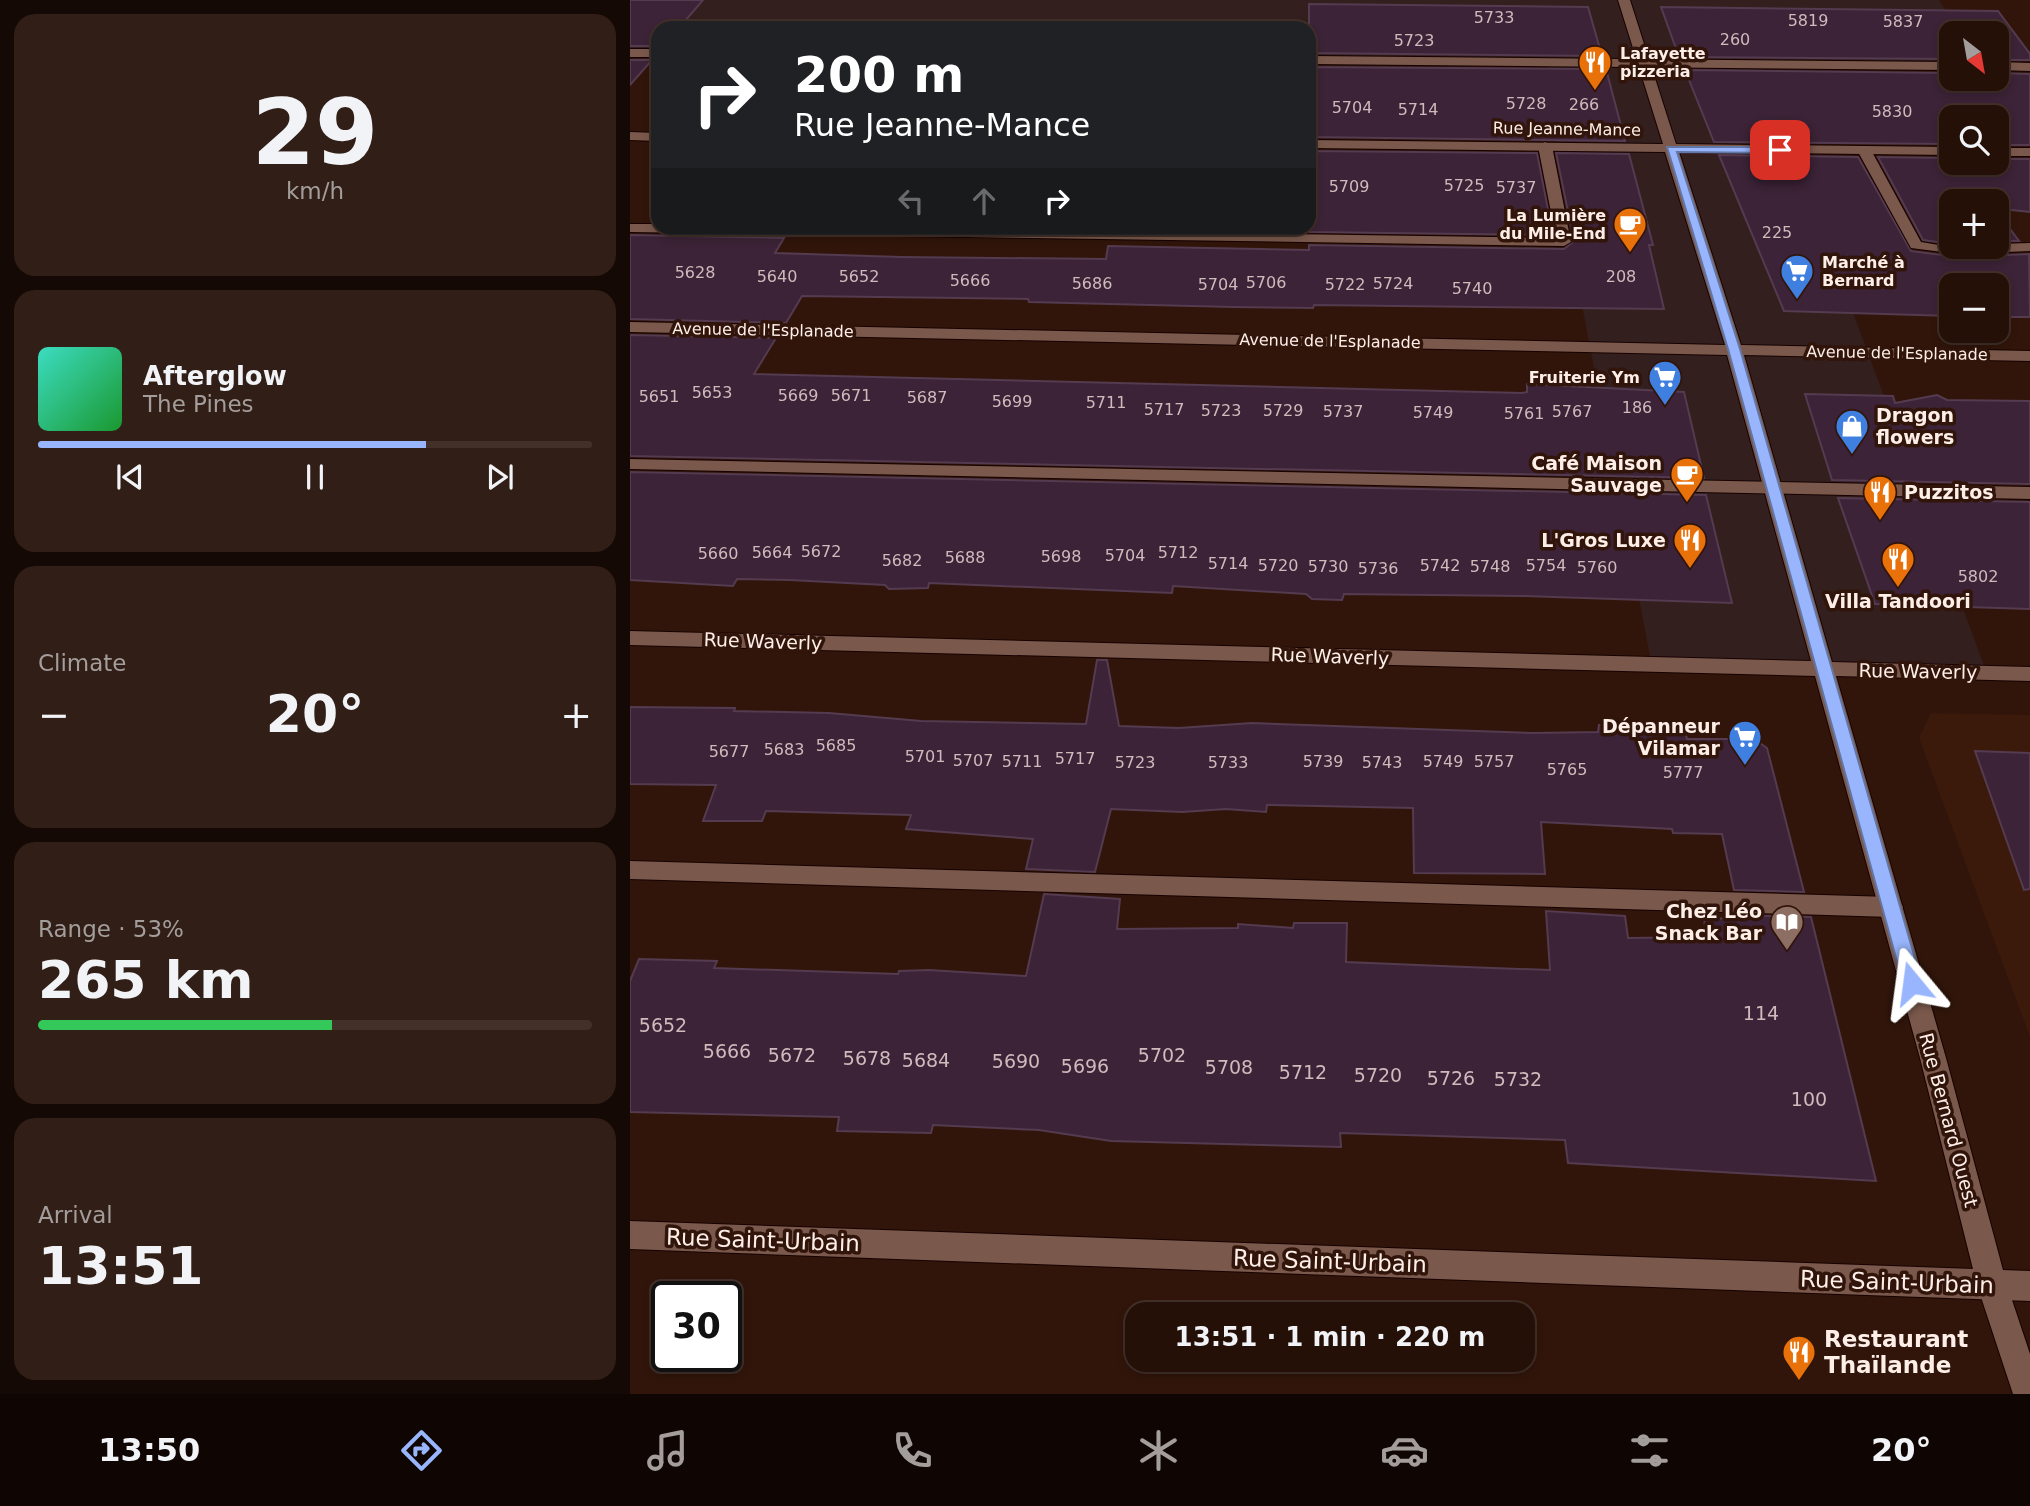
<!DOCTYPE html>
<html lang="en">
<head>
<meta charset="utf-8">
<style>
	:root { --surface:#251008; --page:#311e16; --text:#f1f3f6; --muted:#a39d9c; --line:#423029; --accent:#99b5fd }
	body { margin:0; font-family:"DejaVu Sans",sans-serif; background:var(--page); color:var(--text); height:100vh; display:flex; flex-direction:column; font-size:26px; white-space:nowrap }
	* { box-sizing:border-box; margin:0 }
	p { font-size:23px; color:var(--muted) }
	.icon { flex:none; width:38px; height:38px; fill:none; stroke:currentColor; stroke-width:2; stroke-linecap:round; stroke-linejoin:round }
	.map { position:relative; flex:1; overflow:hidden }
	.panel { display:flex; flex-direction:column; gap:14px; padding:14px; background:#140904; width:630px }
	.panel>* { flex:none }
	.top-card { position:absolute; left:21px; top:21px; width:665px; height:214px; border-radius:21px; box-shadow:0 4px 10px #0003,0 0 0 2px var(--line); background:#202124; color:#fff; overflow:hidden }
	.needle { width:46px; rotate:149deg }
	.tools { position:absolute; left:1309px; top:21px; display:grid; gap:14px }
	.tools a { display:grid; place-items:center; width:70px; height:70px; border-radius:14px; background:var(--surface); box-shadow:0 4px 10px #0003,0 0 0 2px var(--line); font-size:35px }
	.speed { position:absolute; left:21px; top:1281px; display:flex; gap:14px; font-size:35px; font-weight:700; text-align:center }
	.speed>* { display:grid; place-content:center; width:91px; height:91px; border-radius:50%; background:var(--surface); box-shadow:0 4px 10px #0003,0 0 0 2px var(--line); line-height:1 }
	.speed .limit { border:4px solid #111; border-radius:10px; background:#fff; color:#111 }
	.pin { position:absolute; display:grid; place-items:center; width:60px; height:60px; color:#fff; margin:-30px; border-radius:14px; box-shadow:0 4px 10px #0006 }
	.me { position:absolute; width:77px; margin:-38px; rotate:344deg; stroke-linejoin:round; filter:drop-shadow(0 0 5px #0008) }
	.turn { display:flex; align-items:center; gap:24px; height:147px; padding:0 28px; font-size:32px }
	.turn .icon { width:91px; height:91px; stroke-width:2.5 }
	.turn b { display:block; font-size:49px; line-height:60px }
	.lanes { display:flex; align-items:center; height:66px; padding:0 28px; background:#0003; justify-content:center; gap:35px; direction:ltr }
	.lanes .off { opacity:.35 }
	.big { font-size:52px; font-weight:700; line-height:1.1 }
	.panel .card { flex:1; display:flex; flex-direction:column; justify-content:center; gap:10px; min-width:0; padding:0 24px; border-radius:21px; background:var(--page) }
	.panel .dial { align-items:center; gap:0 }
	.dial b { font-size:91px; line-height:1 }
	.song { display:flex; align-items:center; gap:21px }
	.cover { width:84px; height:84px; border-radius:10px; background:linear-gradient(135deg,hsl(170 70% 55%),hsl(130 70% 35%)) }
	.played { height:7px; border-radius:4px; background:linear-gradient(90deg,var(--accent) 70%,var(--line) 70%) }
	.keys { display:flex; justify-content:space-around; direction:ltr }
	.heat { display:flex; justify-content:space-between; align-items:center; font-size:38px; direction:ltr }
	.charge { height:10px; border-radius:5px; background:linear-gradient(90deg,#34c759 53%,var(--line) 0) }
	.trip { position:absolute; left:495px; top:1302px; width:410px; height:70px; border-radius:21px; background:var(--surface); box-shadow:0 4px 10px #0003,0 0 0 2px var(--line); font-weight:700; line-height:70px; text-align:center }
	.tabs { display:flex; height:112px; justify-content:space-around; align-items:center; background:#0f0603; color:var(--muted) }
	.tabs .icon { width:49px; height:49px }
	.tabs .on { color:var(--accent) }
	.tabs b { font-size:32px; color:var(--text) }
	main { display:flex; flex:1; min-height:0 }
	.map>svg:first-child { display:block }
	.commercial { fill:#331f1e }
	.built { fill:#3b190b }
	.building { fill:#3c2337; stroke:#543b4f; stroke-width:2 }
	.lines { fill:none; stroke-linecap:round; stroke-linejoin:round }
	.lane-casing { stroke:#170200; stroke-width:2 }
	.street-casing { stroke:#170200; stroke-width:2 }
	.secondary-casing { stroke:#170200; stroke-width:2 }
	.lane { fill:#7a594c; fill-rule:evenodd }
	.street { fill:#7a594c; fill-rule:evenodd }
	.secondary { fill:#7a594c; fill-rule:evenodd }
	.route { fill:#99b5fd; stroke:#6376a4; stroke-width:2 }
	.labels { text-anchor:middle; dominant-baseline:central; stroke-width:7; stroke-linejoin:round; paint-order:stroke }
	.number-label { font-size:16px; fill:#cebbbc }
	.far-poi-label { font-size:16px; font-weight:bold; fill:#feeee8; stroke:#31150a; text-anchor:start }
	.far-street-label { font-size:16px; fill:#feeee8; stroke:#31150a }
	.poi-label { font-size:19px; font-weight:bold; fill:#feeee8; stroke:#31150a; text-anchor:end }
	.street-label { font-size:19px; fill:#feeee8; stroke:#31150a }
	.near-number-label { font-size:19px; fill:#cebbbc }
	.near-street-label { font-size:23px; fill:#feeee8; stroke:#31150a }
	.near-poi-label { font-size:23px; font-weight:bold; fill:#feeee8; stroke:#31150a; text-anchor:start }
</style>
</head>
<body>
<main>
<section class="panel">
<div class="card dial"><b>29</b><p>km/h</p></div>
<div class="card">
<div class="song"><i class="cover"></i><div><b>Afterglow</b><p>The Pines</p></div></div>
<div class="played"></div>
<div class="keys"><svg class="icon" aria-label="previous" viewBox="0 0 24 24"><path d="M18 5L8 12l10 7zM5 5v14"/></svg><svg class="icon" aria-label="pause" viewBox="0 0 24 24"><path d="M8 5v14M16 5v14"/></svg><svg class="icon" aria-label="next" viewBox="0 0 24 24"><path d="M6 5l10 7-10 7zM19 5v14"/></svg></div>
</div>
<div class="card"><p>Climate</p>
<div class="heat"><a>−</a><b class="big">20°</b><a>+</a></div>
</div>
<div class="card"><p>Range · 53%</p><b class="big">265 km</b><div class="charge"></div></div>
<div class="card"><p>Arrival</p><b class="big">13:51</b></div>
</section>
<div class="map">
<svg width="1400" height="1394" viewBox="0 0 1400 1394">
	<rect width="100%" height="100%" fill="#31150a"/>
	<!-- commercial -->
	<polygon class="commercial" points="0,0 1309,0 1331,33 1321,33 1321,66 1131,65 1358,676 1023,671 940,244 919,67 679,65 679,28 28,28 28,59 0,58"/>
	<!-- built -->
	<polygon class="built" points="1301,713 1400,715 1400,1037 1289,738"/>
	<!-- building -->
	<g class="building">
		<polygon points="0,0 73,0 49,28 28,28 28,46 0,46"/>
		<polygon points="679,4 958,7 972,56 679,53"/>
		<polygon points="1031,7 1368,11 1400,54 1400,60 1367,60 1367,33 1321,33 1321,59 1049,57"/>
		<polygon points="0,60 22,60 0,85"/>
		<polygon points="679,67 976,69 995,141 679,137"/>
		<polygon points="1055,70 1321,73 1321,79 1367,79 1367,73 1400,74 1400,145 1367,145 1367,117 1321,117 1321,144 1084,142"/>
		<polygon points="679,151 907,153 923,235 679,232"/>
		<polygon points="926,153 999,154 1023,245 1019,245 1034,309 684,305 683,308 603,307 399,302 398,299 172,296 156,323 0,319 0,235 154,238 145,253 271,257 476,259 478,246 679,250 679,245 934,249 944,241"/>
		<polygon points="1089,155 1228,157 1281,251 1328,257 1399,254 1400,317 1367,317 1367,285 1321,285 1321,316 1154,311"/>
		<polygon points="1248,157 1321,158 1321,163 1367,163 1367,159 1400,159 1400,212 1372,209 1378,218 1372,218 1389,241 1367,241 1367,201 1321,201 1321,244 1293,240"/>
		<polygon points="0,335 146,338 124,374 892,393 897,392 897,384 1054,392 1074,478 0,456"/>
		<polygon points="1175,394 1263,396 1265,403 1307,395 1317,400 1400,401 1400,484 1202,480"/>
		<polygon points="0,472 1076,495 1102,603 891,596 714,594 712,600 682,599 676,594 543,586 542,593 299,583 298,588 259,589 255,585 160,580 107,579 103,586 0,580"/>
		<polygon points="1208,498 1400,502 1400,609 1245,604"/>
		<polygon points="467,660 477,660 489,726 549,728 622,723 903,733 968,732 969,725 1055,730 1057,739 1124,739 1137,748 1174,892 1104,890 1092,834 1043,833 1042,829 911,822 915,874 784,873 783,808 637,805 636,812 596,809 552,812 481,809 465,872 396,869 403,839 276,829 281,815 136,811 132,821 73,821 86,785 0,784 0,707 105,708 104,711 199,713 291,721 456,724"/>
		<polygon points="1345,751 1400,753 1400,889 1394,890"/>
		<polygon points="414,894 490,899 487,929 608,928 608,924 663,928 664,923 717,923 716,962 836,967 920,970 916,911 995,916 998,938 1076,937 1074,918 1110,919 1109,915 1181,917 1246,1181 938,1163 935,1140 710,1133 711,1147 481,1141 409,1130 303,1125 301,1133 207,1131 209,1117 0,1112 0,981 9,959 87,961 84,968 268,974 269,971 299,970 396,976"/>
	</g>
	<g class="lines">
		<defs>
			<g id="lane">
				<rect x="0" y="49" width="28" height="8"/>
				<polygon points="679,56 1321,62 1321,70 679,64"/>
				<polygon points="1367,62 1400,63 1400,71 1367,70"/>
				<polygon points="915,142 922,146 941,242 934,246 0,232 0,224 28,224 28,228 254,228 926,238 908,146"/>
				<polygon points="1234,146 1241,150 1291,242 1321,247 1367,247 1367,244 1400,243 1400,251 1328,254 1281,248 1227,150"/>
				<polygon points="0,459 1400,487 1400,499 0,469"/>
				<polygon points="0,861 1261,897 1269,900 1273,907 1269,914 1261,917 0,879"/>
			</g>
			<g id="street">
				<polygon points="988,0 1000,0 1046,144 1321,147 1321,155 1049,152 1111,345 1400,351 1400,361 1114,355 1202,662 1400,667 1400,681 1206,676 1316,1058 1377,1285 1400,1354 1400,1394 1383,1394 1347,1285 1290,1058 1185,676 0,645 0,631 1181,661 1097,355 0,332 0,322 1095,345 1035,152 679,148 679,140 1033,144"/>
				<polygon points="0,132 28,133 28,141 0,140"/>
				<rect x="1367" y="148" width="33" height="8"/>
			</g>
			<polygon id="secondary" points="0,1221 1400,1271 1400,1301 0,1249"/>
		</defs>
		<!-- lane casing -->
		<use href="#lane" class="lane-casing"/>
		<!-- street casing -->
		<use href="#street" class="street-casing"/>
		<!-- secondary casing -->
		<use href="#secondary" class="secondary-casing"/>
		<!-- lane -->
		<use href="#lane" class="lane"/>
		<!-- street -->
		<use href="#street" class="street"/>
		<!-- secondary -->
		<use href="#secondary" class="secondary"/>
	</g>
	<!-- route -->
	<polygon class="route" points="1037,147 1150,147 1155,150 1150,153 1047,152 1110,349 1292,983 1289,988 1282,991 1275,988 1273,983 1098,349"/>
	<!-- icons -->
	<defs>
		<symbol id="restaurant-pin" viewBox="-11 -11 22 30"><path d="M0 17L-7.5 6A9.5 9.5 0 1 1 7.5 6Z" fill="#e8710a" stroke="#31150a"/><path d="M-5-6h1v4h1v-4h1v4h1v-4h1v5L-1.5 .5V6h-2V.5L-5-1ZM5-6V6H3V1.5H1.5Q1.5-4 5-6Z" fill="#fff"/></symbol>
		<symbol id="cafe-pin" viewBox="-11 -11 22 30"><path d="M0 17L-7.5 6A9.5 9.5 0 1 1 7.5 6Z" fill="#e8710a" stroke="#31150a"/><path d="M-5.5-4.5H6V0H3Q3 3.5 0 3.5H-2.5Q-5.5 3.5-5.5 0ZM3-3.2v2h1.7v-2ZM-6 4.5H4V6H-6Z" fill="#fff"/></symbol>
		<symbol id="supermarket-pin" viewBox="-11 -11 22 30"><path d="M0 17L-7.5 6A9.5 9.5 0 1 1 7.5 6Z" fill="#3f7fe0" stroke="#31150a"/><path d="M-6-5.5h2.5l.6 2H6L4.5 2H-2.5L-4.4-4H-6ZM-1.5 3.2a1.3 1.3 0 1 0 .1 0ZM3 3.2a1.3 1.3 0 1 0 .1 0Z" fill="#fff"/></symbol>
		<symbol id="shop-pin" viewBox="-11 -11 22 30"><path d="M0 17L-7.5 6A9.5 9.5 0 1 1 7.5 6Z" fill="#3f7fe0" stroke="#31150a"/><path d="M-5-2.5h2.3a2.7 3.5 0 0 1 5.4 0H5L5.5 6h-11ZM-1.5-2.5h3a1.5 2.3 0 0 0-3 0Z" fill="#fff"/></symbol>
		<symbol id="library-pin" viewBox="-11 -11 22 30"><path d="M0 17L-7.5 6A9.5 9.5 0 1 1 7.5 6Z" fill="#8d6e63" stroke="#31150a"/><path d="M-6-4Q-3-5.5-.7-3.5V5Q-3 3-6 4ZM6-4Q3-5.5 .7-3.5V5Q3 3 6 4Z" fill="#fff"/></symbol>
	</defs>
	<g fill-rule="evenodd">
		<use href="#restaurant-pin" x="946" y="43" width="38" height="52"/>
		<use href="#cafe-pin" x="981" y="205" width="38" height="52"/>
		<use href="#supermarket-pin" x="1148" y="252" width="38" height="52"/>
		<use href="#supermarket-pin" x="1016" y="358" width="38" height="52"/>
		<use href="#shop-pin" x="1203" y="407" width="38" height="52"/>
		<use href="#cafe-pin" x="1038" y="455" width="38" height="52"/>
		<use href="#restaurant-pin" x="1231" y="473" width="38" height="52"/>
		<use href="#restaurant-pin" x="1041" y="521" width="38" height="52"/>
		<use href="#restaurant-pin" x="1249" y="540" width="38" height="52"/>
		<use href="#supermarket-pin" x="1096" y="718" width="38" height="52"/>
		<use href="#library-pin" x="1138" y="903" width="38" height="52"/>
		<use href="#restaurant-pin" x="1150" y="1333" width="38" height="52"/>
	</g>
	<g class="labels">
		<!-- number labels -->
		<g class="number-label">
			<text x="864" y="17">5733</text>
			<text x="1178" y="20">5819</text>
			<text x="1273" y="21">5837</text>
			<text x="1105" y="39">260</text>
			<text x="784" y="40">5723</text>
			<text x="896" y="103">5728</text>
			<text x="954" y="104">266</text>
			<text x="722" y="107">5704</text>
			<text x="788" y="109">5714</text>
			<text x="1262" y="111">5830</text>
			<text x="834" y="185">5725</text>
			<text x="719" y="186">5709</text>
			<text x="886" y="187">5737</text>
			<text x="1147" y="232">225</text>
			<text x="65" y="272">5628</text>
			<text x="147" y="276">5640</text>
			<text x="229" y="276">5652</text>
			<text x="991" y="276">208</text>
			<text x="340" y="280">5666</text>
			<text x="636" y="282">5706</text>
			<text x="462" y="283">5686</text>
			<text x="763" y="283">5724</text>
			<text x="588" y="284">5704</text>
			<text x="715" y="284">5722</text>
			<text x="842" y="288">5740</text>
			<text x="82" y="392">5653</text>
			<text x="168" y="395">5669</text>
			<text x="221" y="395">5671</text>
			<text x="29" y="396">5651</text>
			<text x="297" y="397">5687</text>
			<text x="382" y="401">5699</text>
			<text x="476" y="402">5711</text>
			<text x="1007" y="407">186</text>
			<text x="534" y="409">5717</text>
			<text x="591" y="410">5723</text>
			<text x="653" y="410">5729</text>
			<text x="713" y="411">5737</text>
			<text x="942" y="411">5767</text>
			<text x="803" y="412">5749</text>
			<text x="894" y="413">5761</text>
			<text x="191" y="551">5672</text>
			<text x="142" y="552">5664</text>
			<text x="548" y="552">5712</text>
			<text x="88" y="553">5660</text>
			<text x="495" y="555">5704</text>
			<text x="431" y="556">5698</text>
			<text x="335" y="557">5688</text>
			<text x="272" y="560">5682</text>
			<text x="598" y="563">5714</text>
			<text x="648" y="565">5720</text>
			<text x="810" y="565">5742</text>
			<text x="916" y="565">5754</text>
			<text x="698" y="566">5730</text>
			<text x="860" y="566">5748</text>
			<text x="967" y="567">5760</text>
			<text x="748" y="568">5736</text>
			<text x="1348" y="576">5802</text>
			<text x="206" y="745">5685</text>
			<text x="154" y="749">5683</text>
			<text x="99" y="751">5677</text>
			<text x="295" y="756">5701</text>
			<text x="445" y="758">5717</text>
			<text x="343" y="760">5707</text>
			<text x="392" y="761">5711</text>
			<text x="693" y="761">5739</text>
			<text x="813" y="761">5749</text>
			<text x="864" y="761">5757</text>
			<text x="505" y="762">5723</text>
			<text x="598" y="762">5733</text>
			<text x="752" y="762">5743</text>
			<text x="937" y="769">5765</text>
			<text x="1053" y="772">5777</text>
		</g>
		<!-- far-poi labels -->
		<g class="far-poi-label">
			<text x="990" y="53">Lafayette<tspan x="990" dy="18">pizzeria</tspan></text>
			<text x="976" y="215" text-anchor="end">La Lumière<tspan x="976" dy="18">du Mile-End</tspan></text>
			<text x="1192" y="262">Marché à<tspan x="1192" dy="18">Bernard</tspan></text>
			<text x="1010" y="377" text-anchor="end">Fruiterie Ym</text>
		</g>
		<!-- far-street labels -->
		<g class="far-street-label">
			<text transform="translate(937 129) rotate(1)">Rue Jeanne-Mance</text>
			<text transform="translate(133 330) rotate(1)">Avenue de l'Esplanade</text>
			<text transform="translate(700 341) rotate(1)">Avenue de l'Esplanade</text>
			<text transform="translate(1267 353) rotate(1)">Avenue de l'Esplanade</text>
		</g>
		<!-- poi labels -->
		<g class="poi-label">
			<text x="1246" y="415" text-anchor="start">Dragon<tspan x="1246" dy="22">flowers</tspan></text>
			<text x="1032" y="463">Café Maison<tspan x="1032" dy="22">Sauvage</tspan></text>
			<text x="1274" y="492" text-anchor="start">Puzzitos</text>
			<text x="1036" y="540">L'Gros Luxe</text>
			<text x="1268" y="601" text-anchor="middle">Villa Tandoori</text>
			<text x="1090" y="726">Dépanneur<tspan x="1090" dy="22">Vilamar</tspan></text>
			<text x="1132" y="911">Chez Léo<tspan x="1132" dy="22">Snack Bar</tspan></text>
		</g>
		<!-- street labels -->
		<g class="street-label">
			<text transform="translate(133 641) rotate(2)">Rue Waverly</text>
			<text transform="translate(700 656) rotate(2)">Rue Waverly</text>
			<text transform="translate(1288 671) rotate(1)">Rue Waverly</text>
			<text transform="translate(1319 1120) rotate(75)">Rue Bernard Ouest</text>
		</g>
		<!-- near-number labels -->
		<g class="near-number-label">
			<text x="1131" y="1013">114</text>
			<text x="33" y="1025">5652</text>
			<text x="97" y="1051">5666</text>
			<text x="162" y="1055">5672</text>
			<text x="532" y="1055">5702</text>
			<text x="237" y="1058">5678</text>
			<text x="296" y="1060">5684</text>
			<text x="386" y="1061">5690</text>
			<text x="455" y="1066">5696</text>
			<text x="599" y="1067">5708</text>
			<text x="673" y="1072">5712</text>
			<text x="748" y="1075">5720</text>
			<text x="821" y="1078">5726</text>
			<text x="888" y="1079">5732</text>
			<text x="1179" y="1099">100</text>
		</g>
		<!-- near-street labels -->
		<g class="near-street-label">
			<text transform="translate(133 1240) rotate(2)">Rue Saint-Urbain</text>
			<text transform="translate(700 1261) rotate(2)">Rue Saint-Urbain</text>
			<text transform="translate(1267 1282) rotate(2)">Rue Saint-Urbain</text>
		</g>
		<!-- near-poi labels -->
		<g class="near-poi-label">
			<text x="1194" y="1339">Restaurant<tspan x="1194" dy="26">Thaïlande</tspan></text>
		</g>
	</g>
</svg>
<div class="tools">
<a><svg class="needle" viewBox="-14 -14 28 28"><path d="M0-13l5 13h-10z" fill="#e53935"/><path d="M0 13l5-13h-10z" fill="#a39d9c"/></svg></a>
<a><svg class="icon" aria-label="search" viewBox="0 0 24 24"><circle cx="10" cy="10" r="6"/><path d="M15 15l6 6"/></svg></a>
<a>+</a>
<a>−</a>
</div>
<div class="speed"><div class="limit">30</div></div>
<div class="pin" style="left:1150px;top:150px;background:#d93025"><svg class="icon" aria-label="arrive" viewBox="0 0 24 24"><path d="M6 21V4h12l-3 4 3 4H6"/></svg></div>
<svg class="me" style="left:1282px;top:983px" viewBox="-20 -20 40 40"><path d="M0-17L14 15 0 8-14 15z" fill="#99b5fd" stroke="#fff" stroke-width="4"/></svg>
<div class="trip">13:51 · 1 min · 220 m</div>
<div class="top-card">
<div class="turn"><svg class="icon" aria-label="right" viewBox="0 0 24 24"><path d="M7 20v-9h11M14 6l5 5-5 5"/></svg><div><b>200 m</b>Rue Jeanne-Mance</div></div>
<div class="lanes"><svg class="icon off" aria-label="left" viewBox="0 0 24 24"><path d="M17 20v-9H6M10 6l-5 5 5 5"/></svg><svg class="icon off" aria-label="ahead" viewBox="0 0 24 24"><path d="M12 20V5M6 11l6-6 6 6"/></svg><svg class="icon" aria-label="right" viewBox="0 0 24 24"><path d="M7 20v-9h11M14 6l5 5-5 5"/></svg></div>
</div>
</div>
</main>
<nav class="tabs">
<b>13:50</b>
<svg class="icon on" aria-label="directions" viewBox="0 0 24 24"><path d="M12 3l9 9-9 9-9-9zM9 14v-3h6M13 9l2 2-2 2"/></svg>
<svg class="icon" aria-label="music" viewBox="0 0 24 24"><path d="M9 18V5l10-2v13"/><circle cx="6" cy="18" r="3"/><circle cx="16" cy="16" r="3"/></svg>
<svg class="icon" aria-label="phone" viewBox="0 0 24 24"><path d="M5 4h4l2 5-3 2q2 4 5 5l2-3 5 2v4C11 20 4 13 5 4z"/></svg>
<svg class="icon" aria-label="climate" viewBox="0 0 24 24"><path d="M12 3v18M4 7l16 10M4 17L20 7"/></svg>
<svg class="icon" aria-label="car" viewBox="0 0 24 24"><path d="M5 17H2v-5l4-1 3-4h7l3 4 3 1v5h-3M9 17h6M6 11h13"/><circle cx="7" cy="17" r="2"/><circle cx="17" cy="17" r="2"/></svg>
<svg class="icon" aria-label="filters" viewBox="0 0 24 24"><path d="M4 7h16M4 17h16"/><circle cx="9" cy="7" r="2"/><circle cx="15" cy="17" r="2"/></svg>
<b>20°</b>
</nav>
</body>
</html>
